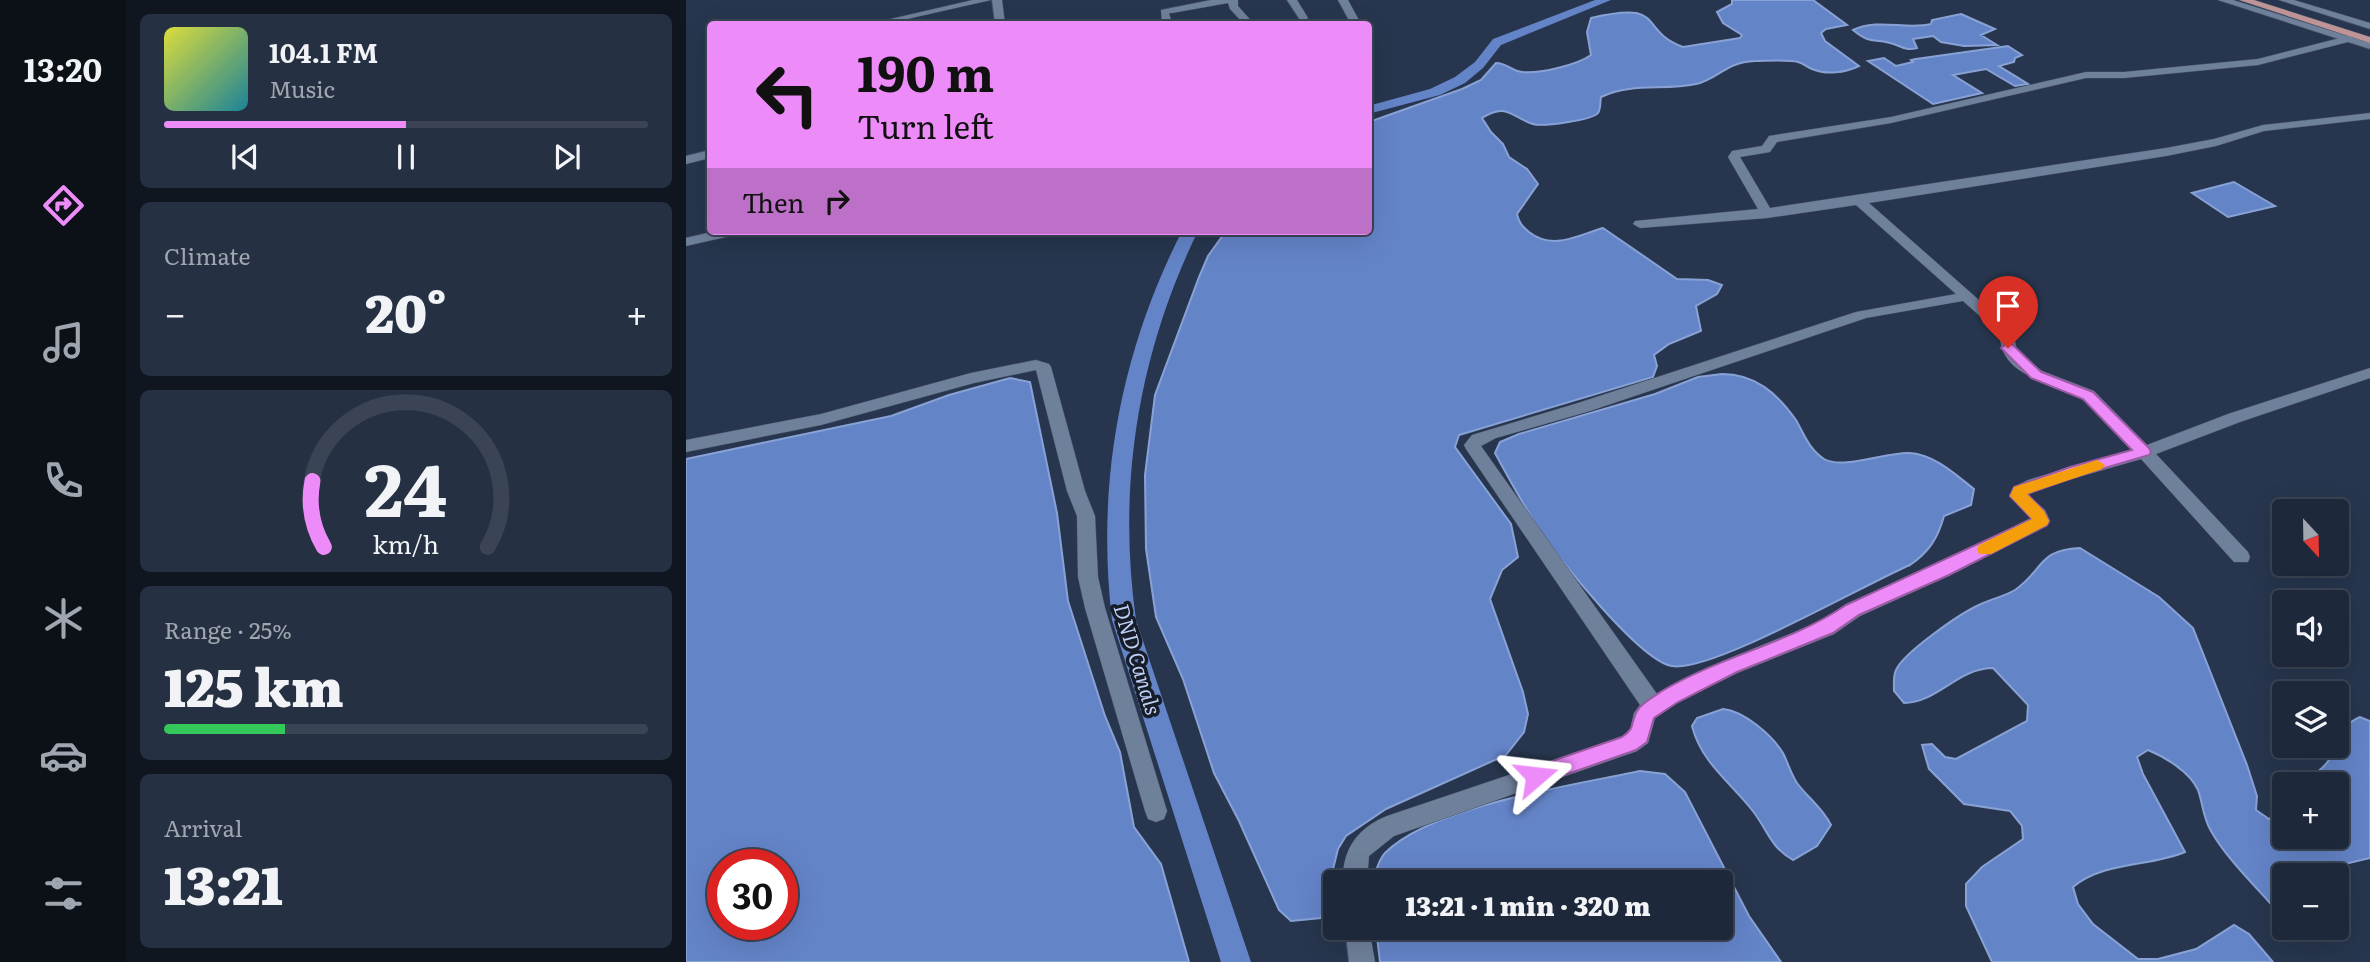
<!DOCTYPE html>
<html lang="en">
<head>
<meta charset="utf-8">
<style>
	:root { --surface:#1d283a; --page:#253042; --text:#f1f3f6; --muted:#a0a6af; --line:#3b4454; --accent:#ed8cf9 }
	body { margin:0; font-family:Literata,serif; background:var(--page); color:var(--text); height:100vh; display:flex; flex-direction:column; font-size:26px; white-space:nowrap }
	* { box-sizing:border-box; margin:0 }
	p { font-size:23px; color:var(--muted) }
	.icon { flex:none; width:38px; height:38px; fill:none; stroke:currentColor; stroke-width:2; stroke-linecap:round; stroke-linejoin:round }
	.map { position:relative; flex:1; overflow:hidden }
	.drawer { display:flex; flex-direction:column; gap:14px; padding:14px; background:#101620; width:560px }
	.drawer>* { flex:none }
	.hud { position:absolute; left:21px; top:21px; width:665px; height:214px; border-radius:7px; box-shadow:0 7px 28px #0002,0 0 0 2px var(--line); background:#ed8cf9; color:#111; overflow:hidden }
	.needle { width:46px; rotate:158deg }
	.tools { position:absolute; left:1586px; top:499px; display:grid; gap:14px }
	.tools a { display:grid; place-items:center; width:77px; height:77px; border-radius:7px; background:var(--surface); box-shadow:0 7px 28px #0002,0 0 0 2px var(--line); font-size:35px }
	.speed { position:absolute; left:21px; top:849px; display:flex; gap:14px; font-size:35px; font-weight:700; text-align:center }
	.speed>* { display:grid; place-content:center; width:91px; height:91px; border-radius:50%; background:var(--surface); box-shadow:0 7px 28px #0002,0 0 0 2px var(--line); line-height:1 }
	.speed .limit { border:10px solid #d22; background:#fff; color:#111 }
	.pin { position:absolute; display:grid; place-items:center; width:60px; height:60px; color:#fff; margin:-72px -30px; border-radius:50% 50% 50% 0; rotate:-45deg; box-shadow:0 0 7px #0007 }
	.pin .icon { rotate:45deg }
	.me { position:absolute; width:77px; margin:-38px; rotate:73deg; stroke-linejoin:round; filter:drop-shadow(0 0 5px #0008) }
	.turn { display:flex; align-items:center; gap:24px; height:147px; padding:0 35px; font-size:32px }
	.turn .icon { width:91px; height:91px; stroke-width:2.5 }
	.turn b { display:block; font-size:49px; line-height:60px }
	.then { display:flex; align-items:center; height:66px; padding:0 35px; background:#0003; gap:14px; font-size:26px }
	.big { font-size:52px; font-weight:800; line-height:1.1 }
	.drawer .widget { flex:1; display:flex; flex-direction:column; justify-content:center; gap:10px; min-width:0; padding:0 24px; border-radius:10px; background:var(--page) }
	.drawer .dial { align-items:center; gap:0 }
	.dial svg { height:182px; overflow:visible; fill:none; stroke:var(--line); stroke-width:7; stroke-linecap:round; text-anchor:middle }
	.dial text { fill:var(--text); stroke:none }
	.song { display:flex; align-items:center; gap:21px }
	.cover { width:84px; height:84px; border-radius:10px; background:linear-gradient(135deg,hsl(60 70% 55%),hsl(190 70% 35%)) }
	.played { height:7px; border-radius:4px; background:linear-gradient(90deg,var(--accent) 50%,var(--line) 50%) }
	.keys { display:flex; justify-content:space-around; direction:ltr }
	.heat { display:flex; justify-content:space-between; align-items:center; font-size:38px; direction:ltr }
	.charge { height:10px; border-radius:5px; background:linear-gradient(90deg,#34c759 25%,var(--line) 0) }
	.trip { position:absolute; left:637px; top:870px; width:410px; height:70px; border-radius:7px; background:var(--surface); box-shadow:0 7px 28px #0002,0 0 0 2px var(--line); font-weight:800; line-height:70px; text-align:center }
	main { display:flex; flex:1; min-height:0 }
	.tabs { display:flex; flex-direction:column; width:126px; justify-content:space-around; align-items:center; background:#0c1017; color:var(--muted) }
	.tabs .icon { width:49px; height:49px }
	.tabs .selected { color:var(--accent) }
	.tabs b { font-size:32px; color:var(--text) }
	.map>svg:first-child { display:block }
	.water { fill:#6484c8; stroke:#89a2d6; stroke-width:2; fill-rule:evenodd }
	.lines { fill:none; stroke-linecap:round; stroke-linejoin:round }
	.canal { fill:#6484c8; fill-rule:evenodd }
	.street-casing { stroke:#465266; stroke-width:1 }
	.secondary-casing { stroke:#465266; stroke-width:1 }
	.primary-casing { stroke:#465266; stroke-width:1 }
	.street { fill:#6f809b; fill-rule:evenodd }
	.secondary { fill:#6f809b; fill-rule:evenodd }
	.primary { fill:#be9497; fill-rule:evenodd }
	.route { fill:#ed8cf9; stroke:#9a5ba2; stroke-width:2 }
	.slow { fill:#f59e0b }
	.labels { text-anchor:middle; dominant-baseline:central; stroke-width:7; stroke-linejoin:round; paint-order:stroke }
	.water-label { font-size:21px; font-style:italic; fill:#bed0f6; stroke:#171d28 }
</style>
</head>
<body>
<main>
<nav class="tabs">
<b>13:20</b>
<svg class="icon selected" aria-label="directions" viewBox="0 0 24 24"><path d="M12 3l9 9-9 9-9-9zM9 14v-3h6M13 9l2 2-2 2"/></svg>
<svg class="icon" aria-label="music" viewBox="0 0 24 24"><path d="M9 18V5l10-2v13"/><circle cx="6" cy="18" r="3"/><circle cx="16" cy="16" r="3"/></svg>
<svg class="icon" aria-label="phone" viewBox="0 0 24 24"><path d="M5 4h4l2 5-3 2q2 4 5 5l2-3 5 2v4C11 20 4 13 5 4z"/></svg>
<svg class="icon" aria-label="climate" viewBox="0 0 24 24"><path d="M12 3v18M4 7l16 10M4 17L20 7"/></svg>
<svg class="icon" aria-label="car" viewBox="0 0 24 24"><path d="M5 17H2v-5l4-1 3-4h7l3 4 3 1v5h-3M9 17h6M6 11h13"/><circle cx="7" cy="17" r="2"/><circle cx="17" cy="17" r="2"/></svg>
<svg class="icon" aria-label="filters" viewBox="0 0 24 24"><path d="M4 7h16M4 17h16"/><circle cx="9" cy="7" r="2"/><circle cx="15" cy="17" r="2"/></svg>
</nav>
<section class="drawer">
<div class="widget">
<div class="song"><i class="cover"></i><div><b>104.1 FM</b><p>Music</p></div></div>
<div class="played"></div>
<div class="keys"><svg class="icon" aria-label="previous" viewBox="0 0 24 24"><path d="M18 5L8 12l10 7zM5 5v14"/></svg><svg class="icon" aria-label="pause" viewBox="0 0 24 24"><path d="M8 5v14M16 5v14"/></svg><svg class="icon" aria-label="next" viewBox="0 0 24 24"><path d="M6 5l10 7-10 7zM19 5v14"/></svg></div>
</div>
<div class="widget"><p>Climate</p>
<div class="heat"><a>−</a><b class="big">20°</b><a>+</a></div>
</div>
<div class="widget dial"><svg viewBox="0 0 100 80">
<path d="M14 69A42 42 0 1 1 86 69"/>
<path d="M14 69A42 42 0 0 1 9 40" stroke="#ed8cf9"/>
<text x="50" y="56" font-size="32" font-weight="700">24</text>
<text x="50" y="72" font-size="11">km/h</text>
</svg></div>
<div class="widget"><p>Range · 25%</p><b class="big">125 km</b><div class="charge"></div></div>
<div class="widget"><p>Arrival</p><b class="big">13:21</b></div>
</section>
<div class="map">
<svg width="1684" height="962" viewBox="0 0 1684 962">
	<rect width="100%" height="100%" fill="#27364e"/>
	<!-- water -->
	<g class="water">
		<path d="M 1046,0 L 1127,0 L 1161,25 L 1140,29 L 1135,33 L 1139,41 L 1173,66 C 1159,73 1140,75 1126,69 C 1121,67 1117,63 1112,62 C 1103,59 1079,61 1069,61 C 1040,62 1032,79 1010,84 C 978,91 946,82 915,97 C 914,102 915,109 912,113 C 907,120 856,127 847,124 C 825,117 821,102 796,118 L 805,132 L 817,144 L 823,157 L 841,169 L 852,184 L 831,214 C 833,223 836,226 843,232 C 867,251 892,235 917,228 L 991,279 L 1022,280 L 1036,285 L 1031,294 L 1010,306 L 1015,331 L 983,344 L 968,355 L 971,366 L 967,377 L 773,435 L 769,447 L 825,524 L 832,557 L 816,570 L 804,599 L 837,692 L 842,714 L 838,732 L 820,755 L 700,809 L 660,836 L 652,849 L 635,918 L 605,921 L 593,910 L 553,821 L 528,773 L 497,679 L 470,617 L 460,549 L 459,475 L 469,395 L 513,277 L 522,256 L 540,231 L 682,231 L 683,122 L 776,89 L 795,80 L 810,63 C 821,63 826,71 836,72 C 853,74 891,65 905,55 L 901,32 L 905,18 C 982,0 951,30 997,47 L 1054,38 L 1056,35 L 1037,23 L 1031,12 L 1046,4 Z"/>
		<path d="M 1275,14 L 1309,29 L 1295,35 L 1311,45 L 1278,46 L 1255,42 L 1247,36 L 1227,39 L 1231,48 C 1218,51 1216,46 1204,43 C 1187,38 1185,45 1167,30 C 1192,18 1220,30 1245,24 L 1246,20 Z"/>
		<polygon points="1322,46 1336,55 1329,58 1328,62 1313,66 1342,84 1329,86 1300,69 1267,75 1296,93 1247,104 1182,61 1198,58 1210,66 1227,62 1225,60 1230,59"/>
		<polygon points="1548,182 1589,206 1542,217 1506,193"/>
		<path d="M 1036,374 C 1069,374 1091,393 1110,420 C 1118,434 1123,449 1138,459 C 1157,470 1200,452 1223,453 C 1248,454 1270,475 1288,489 L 1285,505 L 1258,516 C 1252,538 1243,552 1224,565 C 1179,584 1025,673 986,666 C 954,661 874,560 854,531 C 838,506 823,479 809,453 L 814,442 L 833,434 L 969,394 L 1012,377 Z"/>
		<path d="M 324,378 L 344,382 L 371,513 L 382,601 L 419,716 L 434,752 L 448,827 L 475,864 L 503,962 L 0,962 L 0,459 L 205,416 L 263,395 ZM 37,864 L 96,864 L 96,924 L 37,924 Z"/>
		<path d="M 1394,548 L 1473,597 L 1507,628 L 1561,765 L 1571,796 L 1570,810 L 1583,819 L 1598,809 L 1598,836 L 1650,836 L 1650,784 L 1616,784 C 1623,777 1632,773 1638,766 C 1656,748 1648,728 1674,717 L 1684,721 L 1684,858 L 1642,868 L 1634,875 L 1598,875 L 1598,891 L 1593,892 L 1584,903 C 1565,882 1539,856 1525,831 C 1517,818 1517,804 1512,790 C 1504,772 1479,757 1462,750 L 1451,757 L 1457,774 L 1499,852 C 1464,867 1418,861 1387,887 L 1392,904 L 1407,924 L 1452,959 L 1472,959 L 1510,949 L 1548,925 L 1563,934 L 1587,962 L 1306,962 L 1280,906 L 1280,884 L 1296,867 L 1337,839 L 1336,826 L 1324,811 L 1278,804 L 1243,769 L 1236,745 L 1246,744 L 1259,757 L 1270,759 L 1341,721 L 1342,705 L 1307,668 C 1272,668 1251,703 1218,703 L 1208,691 C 1208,684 1207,676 1210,670 C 1218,652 1276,612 1295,604 C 1306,599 1319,596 1329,590 C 1358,570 1351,550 1394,548 Z"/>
		<path d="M 1037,709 C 1058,711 1086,735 1097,753 C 1102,763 1105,774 1111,783 C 1122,798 1136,807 1145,825 L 1131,846 L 1107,860 C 1083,846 1082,830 1066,810 C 1044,782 1015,762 1006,726 L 1011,718 Z"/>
		<path d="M 954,771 L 979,774 L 999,792 L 1063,916 L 1095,962 L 694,962 L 690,928 L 1034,928 L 1034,882 L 686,882 C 690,873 692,860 699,853 C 745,806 888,785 954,771 Z"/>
	</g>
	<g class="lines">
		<!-- canal -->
		<g class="canal">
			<polygon points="909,0 925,0 815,45 797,68 779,83 754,95 682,114 682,106 744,89 769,77 789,62 807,39"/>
			<path d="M 496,231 L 512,231 C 452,354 431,485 450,620 L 565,962 L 535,962 L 426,620 C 410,484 434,353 496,231 Z"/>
		</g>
		<defs>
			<g id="street">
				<polygon points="287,0 305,0 199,24 183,24"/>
				<polygon points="306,0 316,0 319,24 309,24"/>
				<polygon points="525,0 552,0 552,6 568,24 558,24 544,9 542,3 486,13 483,13 486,24 476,24 475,10"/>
				<polygon points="601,0 611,0 622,18 620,20 614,20"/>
				<polygon points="652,0 662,0 675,24 665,24"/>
				<path d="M 1662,36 L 1666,37 L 1666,41 L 1572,65 L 1438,78 L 1400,78 L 1205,123 L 1091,142 L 1084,152 L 1054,157 L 1084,208 L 1480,148 L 1528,139 L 1577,125 L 1684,113 L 1684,119 L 1578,131 L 1530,146 L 1480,156 L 1183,203 L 1327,330 L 1330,347 L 1334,354 L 1356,371 L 1408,391 L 1461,445 L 1542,414 L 1684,368 L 1684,378 L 1554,422 L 1470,454 L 1562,552 L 1564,557 L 1562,562 L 1548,562 L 1455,459 L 1354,488 L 1342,495 L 1359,510 L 1364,521 L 1361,526 L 1264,575 L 1174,616 L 1148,634 L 1051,673 L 992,702 L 969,718 L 962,743 L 951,751 L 708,836 L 683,856 L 681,882 L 657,882 C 656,850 671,828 701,816 L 936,737 L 944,731 L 948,713 L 954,705 L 780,449 L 778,445 L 786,435 L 892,403 L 1170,312 L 1270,294 L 1170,205 L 1081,218 L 954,228 L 947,224 L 949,221 L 1072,209 L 1042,157 L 1046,151 L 1076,146 L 1083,136 L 1205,117 L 1400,72 L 1438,72 L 1572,59 ZM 1277,301 L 1314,334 C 1314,378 1366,381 1395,398 C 1412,408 1432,435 1446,450 L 1342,480 L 1328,487 L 1323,496 L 1345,518 L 1250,565 L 1160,604 L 1134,622 L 1037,661 L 971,694 L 795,446 L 810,438 L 904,411 L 1180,318 Z"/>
				<polygon points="24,150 24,158 0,164 0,156"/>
				<polygon points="30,231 55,231 53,234 0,246 0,238"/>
				<polygon points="350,360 363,364 365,367 399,491 409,516 412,577 419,608 481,811 478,819 470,822 462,819 459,811 399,608 392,577 391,516 381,491 350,370 288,383 135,425 0,452 0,440 135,414 285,373"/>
				<polygon points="659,928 683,928 689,962 663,962"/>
			</g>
			<g id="secondary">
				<polygon points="1532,0 1547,0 1684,43 1684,49"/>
				<polygon points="1593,0 1608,0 1684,23 1684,29"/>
			</g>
			<polygon id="primary" points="1553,0 1568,0 1684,37 1684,43"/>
		</defs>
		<!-- street casing -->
		<use href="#street" class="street-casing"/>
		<!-- secondary casing -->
		<use href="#secondary" class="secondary-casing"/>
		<!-- primary casing -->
		<use href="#primary" class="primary-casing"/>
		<!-- street -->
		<use href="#street" class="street"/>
		<!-- secondary -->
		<use href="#secondary" class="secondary"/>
		<!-- primary -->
		<use href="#primary" class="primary"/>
	</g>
	<!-- route -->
	<path class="route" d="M 1322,343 L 1327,345 L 1355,372 L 1407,392 L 1463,448 L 1465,452 L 1463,455 L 1395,475 L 1341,494 L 1358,511 L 1363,521 L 1361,525 L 1263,575 L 1173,615 L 1147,633 L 1051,672 L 992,702 L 968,718 L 961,742 L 950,750 L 850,785 L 843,782 L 840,776 L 843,769 L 936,737 C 950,728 944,723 951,711 C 955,703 969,696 976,691 C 1035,656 1104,643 1160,605 L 1346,519 L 1324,496 L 1328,487 L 1384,467 L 1446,450 L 1397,399 L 1345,378 L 1315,348 Z"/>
	<!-- slow -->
	<polygon class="slow" points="1411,460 1419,465 1416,469 1341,494 1358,511 1363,521 1361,525 1305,554 1293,554 1291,549 1293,545 1346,519 1324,496 1328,487"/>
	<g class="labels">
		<!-- water labels -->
		<g class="water-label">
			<text transform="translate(453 659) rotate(73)">DND Canals</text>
		</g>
	</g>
</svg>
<div class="tools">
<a><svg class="needle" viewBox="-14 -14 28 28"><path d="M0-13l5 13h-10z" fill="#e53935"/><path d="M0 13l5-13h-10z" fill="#a0a6af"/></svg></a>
<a><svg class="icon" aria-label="sound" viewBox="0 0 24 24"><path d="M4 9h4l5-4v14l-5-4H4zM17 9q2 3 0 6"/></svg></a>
<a><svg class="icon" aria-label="layers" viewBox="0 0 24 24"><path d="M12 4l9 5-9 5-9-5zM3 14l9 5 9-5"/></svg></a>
<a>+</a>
<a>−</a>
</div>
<div class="speed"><div class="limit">30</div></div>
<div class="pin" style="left:1322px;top:348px;background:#d93025"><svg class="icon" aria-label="arrive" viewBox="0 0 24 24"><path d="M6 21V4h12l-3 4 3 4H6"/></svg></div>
<svg class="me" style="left:850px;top:776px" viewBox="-20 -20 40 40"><path d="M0-17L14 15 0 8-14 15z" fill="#ed8cf9" stroke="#fff" stroke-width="4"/></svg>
<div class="trip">13:21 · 1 min · 320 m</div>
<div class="hud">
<div class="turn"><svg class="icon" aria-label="left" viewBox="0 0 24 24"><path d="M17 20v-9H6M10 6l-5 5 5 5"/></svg><div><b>190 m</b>Turn left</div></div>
<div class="then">Then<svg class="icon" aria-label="right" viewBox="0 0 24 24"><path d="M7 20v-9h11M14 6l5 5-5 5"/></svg></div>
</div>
</div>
</main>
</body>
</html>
